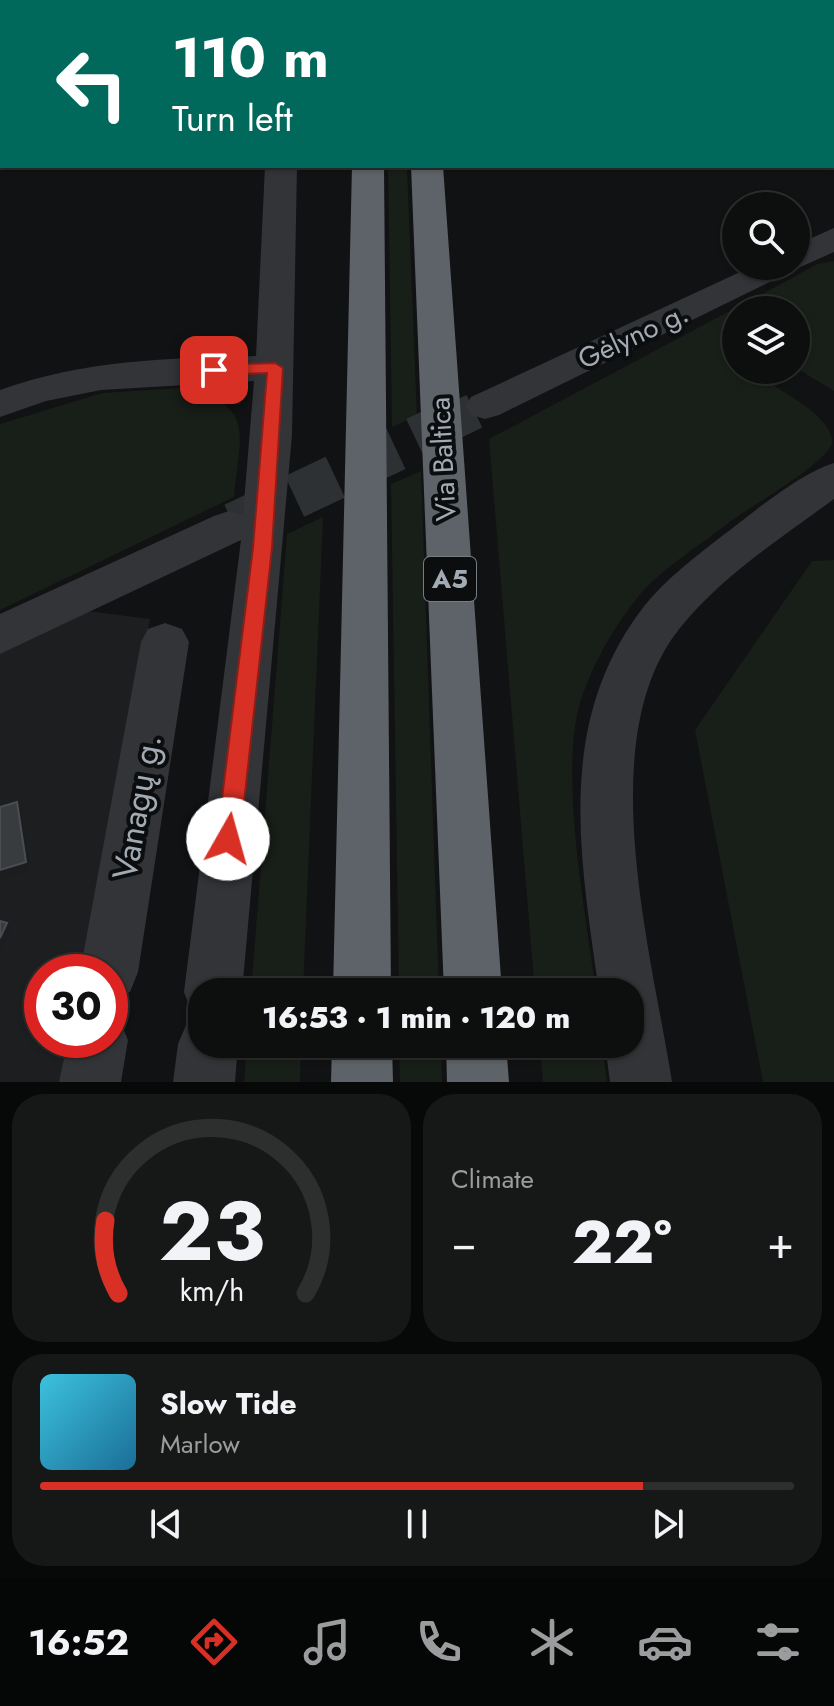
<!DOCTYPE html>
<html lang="en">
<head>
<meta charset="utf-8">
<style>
	:root { --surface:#0d0e0e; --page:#161717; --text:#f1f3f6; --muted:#9a9c9e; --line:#2d2e2e; --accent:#d93025 }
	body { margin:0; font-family:Jost,sans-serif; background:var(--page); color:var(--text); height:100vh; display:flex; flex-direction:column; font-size:30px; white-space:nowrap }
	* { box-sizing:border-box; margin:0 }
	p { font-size:26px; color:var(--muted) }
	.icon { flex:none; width:44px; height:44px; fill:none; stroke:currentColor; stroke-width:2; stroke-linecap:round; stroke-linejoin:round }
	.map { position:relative; height:1082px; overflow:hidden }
	.side { display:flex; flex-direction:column; gap:12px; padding:12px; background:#070808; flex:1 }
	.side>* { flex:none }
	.top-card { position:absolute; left:0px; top:0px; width:834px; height:168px; box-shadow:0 2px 6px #0004,0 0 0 2px var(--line); background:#00695c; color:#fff; overflow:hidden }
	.buttons { position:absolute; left:722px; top:192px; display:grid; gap:16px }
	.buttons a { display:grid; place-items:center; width:88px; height:88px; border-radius:50%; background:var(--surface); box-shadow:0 2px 6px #0004,0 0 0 2px var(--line); font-size:40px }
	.speed { position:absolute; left:24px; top:954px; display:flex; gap:16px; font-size:40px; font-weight:700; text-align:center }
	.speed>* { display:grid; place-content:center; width:104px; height:104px; border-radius:50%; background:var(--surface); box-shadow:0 2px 6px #0004,0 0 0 2px var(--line); line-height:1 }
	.speed .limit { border:12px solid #d22; background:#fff; color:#111 }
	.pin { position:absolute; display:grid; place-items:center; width:68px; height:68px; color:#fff; margin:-34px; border-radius:16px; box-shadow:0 4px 12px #0006 }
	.me { position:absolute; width:88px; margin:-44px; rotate:7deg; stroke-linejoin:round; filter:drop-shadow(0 0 6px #0008) }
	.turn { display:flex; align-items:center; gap:28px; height:168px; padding:0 40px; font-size:36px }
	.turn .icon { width:104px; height:104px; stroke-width:2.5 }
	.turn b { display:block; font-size:56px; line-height:68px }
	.big { font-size:60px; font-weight:800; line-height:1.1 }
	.side .card { flex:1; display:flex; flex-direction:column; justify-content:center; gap:12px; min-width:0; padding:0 28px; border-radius:32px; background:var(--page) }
	.side .dial { align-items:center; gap:0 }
	.dial svg { height:208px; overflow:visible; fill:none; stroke:var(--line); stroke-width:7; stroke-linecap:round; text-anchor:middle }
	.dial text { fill:var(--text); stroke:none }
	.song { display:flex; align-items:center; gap:24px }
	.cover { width:96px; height:96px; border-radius:12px; background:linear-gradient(135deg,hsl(190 70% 55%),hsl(200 70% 35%)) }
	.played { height:8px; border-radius:4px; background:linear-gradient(90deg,var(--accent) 80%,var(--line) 80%) }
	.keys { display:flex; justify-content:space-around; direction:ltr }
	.heat { display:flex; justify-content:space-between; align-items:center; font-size:44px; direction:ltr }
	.side .tiles { flex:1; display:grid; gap:12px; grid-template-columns:1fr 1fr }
	.card:last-child { grid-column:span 2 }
	.trip { position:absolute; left:188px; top:978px; width:456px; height:80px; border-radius:32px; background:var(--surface); box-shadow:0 2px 6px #0004,0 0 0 2px var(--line); font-weight:800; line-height:80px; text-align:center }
	.tab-bar { display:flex; height:128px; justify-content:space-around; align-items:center; background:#050606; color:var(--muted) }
	.tab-bar .icon { width:56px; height:56px }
	.tab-bar .selected { color:var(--accent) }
	.tab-bar b { font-size:36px; color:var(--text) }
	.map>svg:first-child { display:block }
	.built { fill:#1d1e20 }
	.green { fill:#181e18 }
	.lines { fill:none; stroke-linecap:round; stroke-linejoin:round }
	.street-tunnel-far1 { stroke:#2e3133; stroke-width:36; stroke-dasharray:36 18; stroke-linecap:butt }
	.street-tunnel { stroke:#2e3133; stroke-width:45; stroke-dasharray:45 22; stroke-linecap:butt }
	.street { fill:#323438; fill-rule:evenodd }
	.highway { fill:#5e6369; fill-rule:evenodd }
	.shaded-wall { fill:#1c1d1f }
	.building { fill:#393c3f; stroke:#4a4d51; stroke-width:2 }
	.route { fill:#d93025; stroke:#8d1f18; stroke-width:2 }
	.labels { text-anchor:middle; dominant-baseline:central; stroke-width:8; stroke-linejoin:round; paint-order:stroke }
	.shield { fill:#0c0d0e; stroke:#757c82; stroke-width:2 }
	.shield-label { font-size:26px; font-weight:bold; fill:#a2abb4 }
	.street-label { font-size:28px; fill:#a2abb4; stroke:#0c0d0e }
	.near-street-label { font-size:34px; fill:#a2abb4; stroke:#0c0d0e }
</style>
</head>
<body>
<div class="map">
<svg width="834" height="1082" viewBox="0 0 834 1082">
	<rect width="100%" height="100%" fill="#111213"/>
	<!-- built -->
	<polygon class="built" points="88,611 150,619 84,972 42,972 42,1040 71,1040 63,1082 0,1082 0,652"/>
	<!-- green -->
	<g class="green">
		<polygon points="388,166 407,166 417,416 392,427"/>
		<path d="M 834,261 L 834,391 L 796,368 L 796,310 L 736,310 L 736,370 L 793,370 L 773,385 C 790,396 834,419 832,444 C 823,466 749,507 727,524 C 698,547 661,569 638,597 C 613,628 592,665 580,703 C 559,778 586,913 596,992 L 535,992 L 489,439 L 790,279 L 817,264 Z"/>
		<path d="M 180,388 C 257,404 240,432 234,497 L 0,610 L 0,424 L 102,393 Z"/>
		<polygon points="421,471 439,992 399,992 391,484"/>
		<polygon points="323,517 303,992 251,992 287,534"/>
		<polygon points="834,560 834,1082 763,1082 695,730 812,561"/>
		<polygon points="247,1044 301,1044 300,1082 244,1082"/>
		<polygon points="399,1044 441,1044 442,1082 400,1082"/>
		<polygon points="540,1044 602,1044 607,1082 543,1082"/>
	</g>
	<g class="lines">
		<!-- street-tunnel-far1 -->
		<polyline class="street-tunnel-far1" points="442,427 485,406"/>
		<!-- street-tunnel -->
		<polyline class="street-tunnel" points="234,525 446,425"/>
		<!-- street -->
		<g class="street">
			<rect x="283" y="0" width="26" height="2"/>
			<path d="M 265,166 L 297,166 L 292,435 L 242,992 L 202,992 L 202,1044 L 238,1044 L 235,1082 L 173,1082 L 178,1044 L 187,1023 L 201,1016 L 192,1013 L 184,992 L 241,540 L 0,654 L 0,614 L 214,516 L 229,511 L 243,515 L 254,381 L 101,390 L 46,401 L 0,417 L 0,390 C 83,360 169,358 256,356 Z"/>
			<polygon points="834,228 834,252 796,269 499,415 485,419 471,415 465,406 471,397 753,266 796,266 796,245"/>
			<path d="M 834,463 L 834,499 C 781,538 722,576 680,628 C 591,738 652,953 672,1082 L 610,1082 L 605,1044 L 630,1044 L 630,992 L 599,992 C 580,856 554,722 645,605 C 666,579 695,557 722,536 C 753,513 798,474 834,463 Z"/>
			<polygon points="165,623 182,629 189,642 138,972 130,992 110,1000 110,972 80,972 141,642 148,629"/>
			<polygon points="110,1015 119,1019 128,1040 121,1082 59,1082 68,1040 110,1040"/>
		</g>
		<!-- highway -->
		<g class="highway">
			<rect x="356" y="0" width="26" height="2"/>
			<rect x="405" y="0" width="26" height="2"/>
			<polygon points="352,166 384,166 391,992 333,992"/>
			<polygon points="411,166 443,166 502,992 444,992"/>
			<polygon points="332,1044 392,1044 393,1082 331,1082"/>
			<polygon points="446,1044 506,1044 509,1082 447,1082"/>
		</g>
	</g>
	<!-- shaded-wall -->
	<g class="shaded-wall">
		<polygon points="17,802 21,810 30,870 0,879 0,870"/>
		<polygon points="7,923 12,930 0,953 0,938"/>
	</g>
	<!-- building -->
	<g class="building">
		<polygon points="17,802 26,862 0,870 0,807"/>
		<polygon points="0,921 7,923 0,938"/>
	</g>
	<!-- route -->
	<polygon class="route" points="275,363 283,368 272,548 240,839 236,846 228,849 221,846 217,839 253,548 267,373 214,375 206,370 214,365"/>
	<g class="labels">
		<!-- shield labels -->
		<rect class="shield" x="424" y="557" width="52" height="44" rx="6"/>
		<g class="shield-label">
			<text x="450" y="579">A5</text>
		</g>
		<!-- street labels -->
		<g class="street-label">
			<text transform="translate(633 336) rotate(-25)">Gėlyno g.</text>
			<text transform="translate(443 459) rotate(-93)">Via Baltica</text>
		</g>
		<!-- near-street labels -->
		<g class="near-street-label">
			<text transform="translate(137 807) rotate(-80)">Vanagų g.</text>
		</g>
	</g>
</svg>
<div class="buttons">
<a><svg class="icon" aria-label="search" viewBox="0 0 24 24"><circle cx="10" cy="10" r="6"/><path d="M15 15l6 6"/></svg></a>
<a><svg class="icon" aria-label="layers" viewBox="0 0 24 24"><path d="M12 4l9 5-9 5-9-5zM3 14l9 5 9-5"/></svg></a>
</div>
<div class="speed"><div class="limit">30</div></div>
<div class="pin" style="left:214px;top:370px;background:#d93025"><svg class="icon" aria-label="arrive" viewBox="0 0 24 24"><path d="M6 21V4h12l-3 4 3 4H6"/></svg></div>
<svg class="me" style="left:228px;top:839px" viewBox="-20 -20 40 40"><circle r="19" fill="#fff"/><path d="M0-13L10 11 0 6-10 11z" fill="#d93025"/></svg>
<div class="trip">16:53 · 1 min · 120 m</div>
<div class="top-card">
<div class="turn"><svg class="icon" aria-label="left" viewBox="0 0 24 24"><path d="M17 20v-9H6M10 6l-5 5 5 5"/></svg><div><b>110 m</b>Turn left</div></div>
</div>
</div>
<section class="side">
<div class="tiles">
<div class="card dial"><svg viewBox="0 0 100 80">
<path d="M14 69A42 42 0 1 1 86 69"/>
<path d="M14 69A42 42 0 0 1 9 41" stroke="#d93025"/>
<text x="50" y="56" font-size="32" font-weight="700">23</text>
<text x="50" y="72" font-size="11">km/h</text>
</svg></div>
<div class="card"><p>Climate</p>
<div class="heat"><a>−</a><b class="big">22°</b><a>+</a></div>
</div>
<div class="card">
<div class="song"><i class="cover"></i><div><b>Slow Tide</b><p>Marlow</p></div></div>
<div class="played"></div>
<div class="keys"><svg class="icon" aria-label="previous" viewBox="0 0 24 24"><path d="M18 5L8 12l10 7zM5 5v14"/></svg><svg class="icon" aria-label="pause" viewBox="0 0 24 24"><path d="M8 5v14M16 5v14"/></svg><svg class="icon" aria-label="next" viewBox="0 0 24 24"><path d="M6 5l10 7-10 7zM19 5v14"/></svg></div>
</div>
</div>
</section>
<nav class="tab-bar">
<b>16:52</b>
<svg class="icon selected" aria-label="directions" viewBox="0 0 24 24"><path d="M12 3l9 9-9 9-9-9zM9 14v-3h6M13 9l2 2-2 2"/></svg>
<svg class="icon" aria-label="music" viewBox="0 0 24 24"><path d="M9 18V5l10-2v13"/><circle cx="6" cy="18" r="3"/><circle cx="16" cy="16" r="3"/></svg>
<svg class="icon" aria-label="phone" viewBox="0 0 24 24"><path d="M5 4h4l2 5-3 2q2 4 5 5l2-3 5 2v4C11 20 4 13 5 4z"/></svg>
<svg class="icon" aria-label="climate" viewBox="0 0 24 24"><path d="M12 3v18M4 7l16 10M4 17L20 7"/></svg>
<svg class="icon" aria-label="car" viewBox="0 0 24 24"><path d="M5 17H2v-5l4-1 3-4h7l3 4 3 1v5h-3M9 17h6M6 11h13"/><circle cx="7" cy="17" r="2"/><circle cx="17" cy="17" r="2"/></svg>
<svg class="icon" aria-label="filters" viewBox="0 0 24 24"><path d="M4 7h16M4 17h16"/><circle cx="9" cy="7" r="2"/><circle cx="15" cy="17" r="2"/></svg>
</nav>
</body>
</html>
